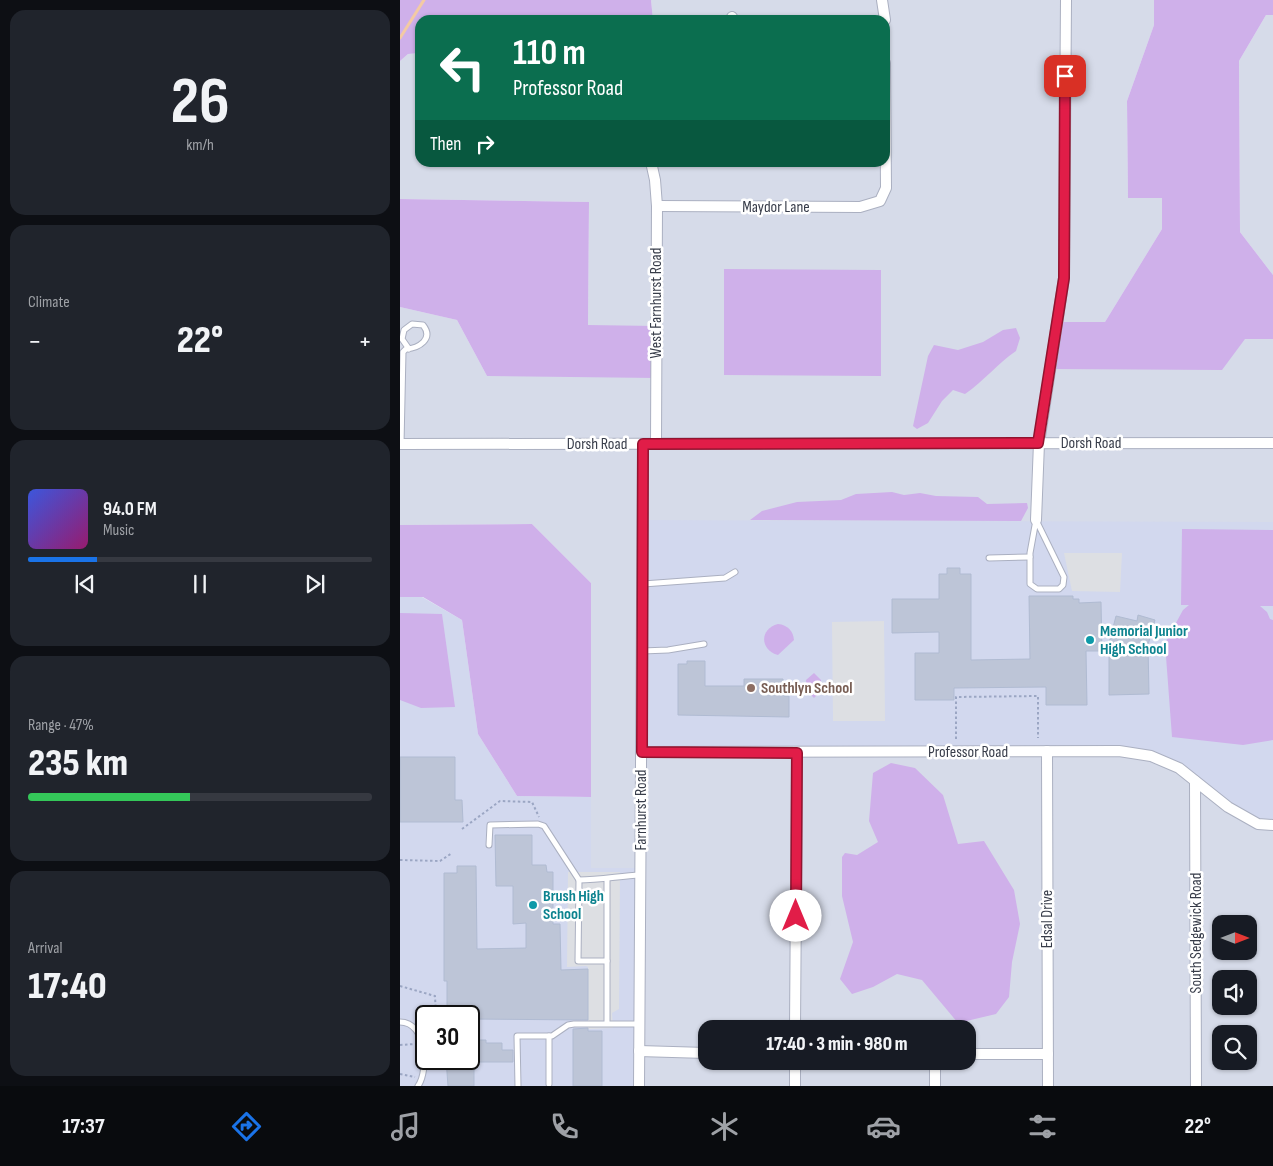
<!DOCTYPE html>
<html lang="en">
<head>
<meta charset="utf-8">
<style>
	:root { --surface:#171b24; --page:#20242c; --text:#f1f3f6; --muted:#9ea1a6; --line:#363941; --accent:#1a73e8 }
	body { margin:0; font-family:"Sofia Sans Condensed",sans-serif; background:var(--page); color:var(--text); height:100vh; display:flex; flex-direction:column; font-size:19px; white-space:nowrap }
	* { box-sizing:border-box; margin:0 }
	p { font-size:16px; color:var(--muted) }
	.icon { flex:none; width:28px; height:28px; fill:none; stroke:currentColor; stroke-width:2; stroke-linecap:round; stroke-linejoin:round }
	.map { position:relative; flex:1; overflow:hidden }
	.side { display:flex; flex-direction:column; gap:10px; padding:10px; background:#0d0f14; width:400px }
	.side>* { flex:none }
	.guide { position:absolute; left:15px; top:15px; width:475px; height:152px; border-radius:15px; box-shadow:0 1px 4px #0004; background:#0b6e4f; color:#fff; overflow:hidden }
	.needle { width:32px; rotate:90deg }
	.fabs { position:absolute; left:812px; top:915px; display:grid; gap:10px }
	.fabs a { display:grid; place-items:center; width:45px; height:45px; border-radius:10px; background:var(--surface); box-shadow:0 1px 4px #0004; font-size:25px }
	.speed { position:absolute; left:15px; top:1005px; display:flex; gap:10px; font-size:25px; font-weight:700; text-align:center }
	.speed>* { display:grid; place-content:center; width:65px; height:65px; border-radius:50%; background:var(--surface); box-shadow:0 1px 4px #0004; line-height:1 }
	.speed .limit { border:2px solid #111; border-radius:8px; background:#fff; color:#111 }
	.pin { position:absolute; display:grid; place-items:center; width:42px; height:42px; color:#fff; margin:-21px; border-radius:10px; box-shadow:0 2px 8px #0006 }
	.me { position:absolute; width:55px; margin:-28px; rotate:0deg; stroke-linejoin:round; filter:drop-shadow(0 0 4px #0008) }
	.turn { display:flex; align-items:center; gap:18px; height:105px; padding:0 15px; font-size:22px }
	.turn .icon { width:65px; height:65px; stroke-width:2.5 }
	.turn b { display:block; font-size:35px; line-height:42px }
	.then { display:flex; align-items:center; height:48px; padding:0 15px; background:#0003; gap:10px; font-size:19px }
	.big { font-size:38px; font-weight:800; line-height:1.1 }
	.side .tile { flex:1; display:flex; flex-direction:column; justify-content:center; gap:8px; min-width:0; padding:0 18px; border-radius:15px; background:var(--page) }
	.side .dial { align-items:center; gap:0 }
	.dial b { font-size:65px; line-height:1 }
	.song { display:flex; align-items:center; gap:15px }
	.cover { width:60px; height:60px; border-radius:8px; background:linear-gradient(135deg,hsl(230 70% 55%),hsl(320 70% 35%)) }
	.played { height:5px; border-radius:2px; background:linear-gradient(90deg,var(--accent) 20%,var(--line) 20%) }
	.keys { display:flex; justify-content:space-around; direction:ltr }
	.heat { display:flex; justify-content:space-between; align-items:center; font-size:28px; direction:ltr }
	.charge { height:8px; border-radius:4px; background:linear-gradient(90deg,#34c759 47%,var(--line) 0) }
	.trip { position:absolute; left:298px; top:1020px; width:278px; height:50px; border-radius:15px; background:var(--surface); box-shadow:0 1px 4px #0004; font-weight:800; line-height:50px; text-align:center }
	.menu { display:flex; height:80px; justify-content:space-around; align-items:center; background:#090b0e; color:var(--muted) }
	.menu .icon { width:35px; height:35px }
	.menu .on { color:var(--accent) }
	.menu b { font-size:22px; color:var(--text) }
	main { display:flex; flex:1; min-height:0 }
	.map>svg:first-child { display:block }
	.residential { fill:#d6dbe9; fill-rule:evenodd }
	.education { fill:#d2d8ee; fill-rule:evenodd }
	.green { fill:#cfb0ea }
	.parking { fill:#dddfe3 }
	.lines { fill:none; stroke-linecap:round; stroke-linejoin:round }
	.stream { stroke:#f3caa3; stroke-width:3 }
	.building { fill:#bdc5d7; stroke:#b0bbd2 }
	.service-casing { stroke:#abb0c1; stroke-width:7 }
	.minor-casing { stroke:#abb0c1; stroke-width:12 }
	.path { stroke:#9ba6c3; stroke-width:2; stroke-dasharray:2.5 2.5; stroke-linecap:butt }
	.service { stroke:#fff; stroke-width:5 }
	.minor { stroke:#fff; stroke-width:10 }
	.route-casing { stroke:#92132f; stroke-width:12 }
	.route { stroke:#e11d48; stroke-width:9 }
	.culture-dot { fill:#0f9aa8; stroke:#fff; stroke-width:2 }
	.education-dot { fill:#8d6e63; stroke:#fff; stroke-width:2 }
	.labels { text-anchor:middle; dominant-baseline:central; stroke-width:5; stroke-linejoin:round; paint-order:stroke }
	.street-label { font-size:16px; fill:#373c49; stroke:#fff }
	.culture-label { font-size:16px; font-weight:bold; fill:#0d838f; stroke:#fff; text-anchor:start }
	.education-label { font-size:16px; font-weight:bold; fill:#785e54; stroke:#fff; text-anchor:start }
</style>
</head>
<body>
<main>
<section class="side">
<div class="tile dial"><b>26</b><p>km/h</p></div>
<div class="tile"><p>Climate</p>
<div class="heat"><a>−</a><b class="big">22°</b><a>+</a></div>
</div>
<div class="tile">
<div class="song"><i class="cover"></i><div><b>94.0 FM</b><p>Music</p></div></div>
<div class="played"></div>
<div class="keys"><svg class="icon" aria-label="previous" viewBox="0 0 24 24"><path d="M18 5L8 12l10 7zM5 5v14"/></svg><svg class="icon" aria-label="pause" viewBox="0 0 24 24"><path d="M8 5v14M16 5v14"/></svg><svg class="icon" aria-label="next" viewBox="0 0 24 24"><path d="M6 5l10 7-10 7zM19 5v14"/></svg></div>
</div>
<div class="tile"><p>Range · 47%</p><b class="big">235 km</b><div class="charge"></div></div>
<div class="tile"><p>Arrival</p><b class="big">17:40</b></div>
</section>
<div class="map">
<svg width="873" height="1086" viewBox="0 0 873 1086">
	<rect width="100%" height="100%" fill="#e8ebf5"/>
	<!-- residential -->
	<g class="residential">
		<path d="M 251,0 L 754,0 L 754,25 L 727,101 L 728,198 L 762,198 L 762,229 L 705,322 L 845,339 L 873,339 L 873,1086 L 239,1086 L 240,868 L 191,868 L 191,583 L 132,524 L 0,525 L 0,307 L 57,320 L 87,376 L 256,326 L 188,326 L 189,202 L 0,199 L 0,61 L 8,54 L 20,53 L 20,162 L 485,162 L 485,20 L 253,20 ZM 821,924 L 849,924 L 849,951 L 821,951 ZM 821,979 L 849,979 L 849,1006 L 821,1006 ZM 306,1029 L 566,1029 L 566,1061 L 306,1061 ZM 821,1034 L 849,1034 L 849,1061 L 821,1061 Z"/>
		<polygon points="866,15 873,15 873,275 840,232 839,61"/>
	</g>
	<!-- education -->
	<g class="education">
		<polygon points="243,520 873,522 873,825 858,824 795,781 751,756 242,752"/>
		<path d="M 0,597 L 22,597 L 62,620 L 78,734 L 117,796 L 191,797 L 191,868 L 241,868 L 239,1086 L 0,1086 ZM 26,1016 L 69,1016 L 69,1059 L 26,1059 Z"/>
	</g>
	<!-- green -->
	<g class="green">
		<polygon points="0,0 251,0 253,20 20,20 20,53 8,54 0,61"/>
		<polygon points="754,0 873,0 873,15 866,15 839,61 840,232 873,275 873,339 845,339 822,370 650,369 657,322 705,322 762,229 762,198 728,198 727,101 754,25"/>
		<polygon points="0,199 189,202 188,325 256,326 256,378 87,376 57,320 0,307"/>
		<polygon points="324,269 481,270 481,376 324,375"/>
		<path d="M 616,328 L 620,338 L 616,351 C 598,363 584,381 565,394 L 553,390 L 542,401 L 528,423 L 517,429 L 513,426 L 528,356 L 534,345 L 558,350 L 583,342 L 603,330 Z"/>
		<polygon points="492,492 504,495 520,493 536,496 578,497 587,504 627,503 628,508 621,521 350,520 362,511 397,502 441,500 456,494"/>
		<polygon points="132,524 191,583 191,797 117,796 78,734 62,620 23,597 0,597 0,525"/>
		<polygon points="782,529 873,530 873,606 860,606 867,612 870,619 873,620 873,740 843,745 772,737 765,643 783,610 789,605 781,605"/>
		<polygon points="0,613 42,614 55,707 21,708 0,700"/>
		<path d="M 378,624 C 388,625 393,631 394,640 L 378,655 C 360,650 359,629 378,624 Z"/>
		<polygon points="414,673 421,680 421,691 414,698 407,691 406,680"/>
		<polygon points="491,763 515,768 543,795 558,844 584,841 614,890 620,924 612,962 609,997 596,1014 558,1023 522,980 497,974 473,987 452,994 440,979 453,942 442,896 442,857 445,853 457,855 478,842 469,821 473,773"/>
	</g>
	<!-- parking -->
	<g class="parking">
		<polygon points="664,553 722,553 720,592 672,591"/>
		<polygon points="484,621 485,721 433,721 432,622"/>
		<polygon points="168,872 220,872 219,1009 212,1013 213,1028 188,1029 188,967 186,966 167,967"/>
	</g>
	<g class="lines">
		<!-- stream -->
		<polyline class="stream" points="0,38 24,0"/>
	</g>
	<!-- building -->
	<g class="building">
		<polygon points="547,568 560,568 560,574 571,574 571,660 630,659 629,596 673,596 673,599 679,599 679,603 701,602 702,651 686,651 687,705 646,705 646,687 554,688 554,700 515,700 515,653 539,653 539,632 492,633 492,599 539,599 539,574 547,574"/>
		<polygon points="738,615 755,620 748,645 749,694 709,695 709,651 707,651 716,616 737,621"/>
		<polygon points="287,661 305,661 305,686 344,686 344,679 383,679 384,696 389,696 389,717 278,715 278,664 287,664"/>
		<polygon points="0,757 55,757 55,800 62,800 63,822 0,822"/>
		<polygon points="95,835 132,835 132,865 146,865 147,872 153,872 153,924 160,924 161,970 188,969 188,1020 69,1019 69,1016 44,1016 44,1008 47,1008 47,981 44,981 44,873 57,873 57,866 76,866 77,949 126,948 126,923 113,924 113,886 96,886"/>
		<polygon points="188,1028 188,1031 202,1031 202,1086 173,1086 173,1029"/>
		<polygon points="69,1040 86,1040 86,1043 102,1043 102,1050 113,1050 113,1062 74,1062 74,1086 48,1086 46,1059 69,1059"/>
	</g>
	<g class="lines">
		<defs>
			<g id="service">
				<path d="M 1,444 L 3,352 L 6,349 C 19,348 34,339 23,325 L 12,324 L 4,330 L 2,339 L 9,349"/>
				<polygon points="636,520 664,577 663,585 659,589 637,589 630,584 630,553"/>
				<polyline points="589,558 630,557"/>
				<polyline points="243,584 325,578 335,572"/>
				<polyline points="242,651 268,650 304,644"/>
				<polyline points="89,845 90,825 138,824 144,826 179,880 178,961 207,961"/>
				<path d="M 179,880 C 200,880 220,876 240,875"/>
				<path d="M 0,1022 C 27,1022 29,1070 18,1086"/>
				<polyline points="207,1023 207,879"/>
				<polyline points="149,1036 149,1084"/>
				<polyline points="118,1086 117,1036 152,1036 168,1025 174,1024 239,1024"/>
			</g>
			<g id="minor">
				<polyline points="482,0 485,20"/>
				<polyline points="331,20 332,17"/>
				<polyline points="251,162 255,180 257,206 256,444"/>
				<polyline points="257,206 460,207 480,201 486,188 485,63"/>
				<polyline points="0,444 873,443"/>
				<polyline points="636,520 639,443 664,278 666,0"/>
				<polyline points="647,751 648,1086"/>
				<polyline points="242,752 719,751 751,756 779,768 828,807 858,824 873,825"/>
				<polyline points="795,781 796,1086"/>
				<polyline points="395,1029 397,753"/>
				<polyline points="239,1051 306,1053"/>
				<polyline points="566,1054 648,1054"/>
				<polyline points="239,1086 243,444"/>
				<polyline points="395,1086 395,1061"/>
				<polyline points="535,1086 535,1061"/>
			</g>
		</defs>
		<!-- service casing -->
		<use href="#service" class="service-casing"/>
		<!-- minor casing -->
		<use href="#minor" class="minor-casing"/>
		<!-- path -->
		<g class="path">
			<polyline points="556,739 556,697 638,696 638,738"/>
			<polyline points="62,829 100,801 132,802 139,817"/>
			<polyline points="0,860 40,861 52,853"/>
			<polyline points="0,986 35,996 36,1016"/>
			<polyline points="0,1045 15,1044"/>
			<polyline points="0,1074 15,1077"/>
		</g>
		<!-- service -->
		<use href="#service" class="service"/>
		<!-- minor -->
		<use href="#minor" class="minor"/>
	</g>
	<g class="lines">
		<defs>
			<polyline id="route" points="396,916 397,753 242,752 243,444 638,443 664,278 665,76"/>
		</defs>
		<!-- route casing -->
		<use href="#route" class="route-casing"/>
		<!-- route -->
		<use href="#route" class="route"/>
	</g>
	<!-- markers -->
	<g class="culture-dot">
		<circle cx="690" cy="640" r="5"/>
		<circle cx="133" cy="905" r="5"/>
	</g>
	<circle class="education-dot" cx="351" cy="688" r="5"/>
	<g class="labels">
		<!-- street labels -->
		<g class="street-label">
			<text x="376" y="207">Maydor Lane</text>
			<text transform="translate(256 303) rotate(-90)">West Farnhurst Road</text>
			<text x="691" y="443">Dorsh Road</text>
			<text x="197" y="444">Dorsh Road</text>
			<text x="568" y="752">Professor Road</text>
			<text transform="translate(241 810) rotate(-90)">Farnhurst Road</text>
			<text transform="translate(647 919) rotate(-90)">Edsal Drive</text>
			<text transform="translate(796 933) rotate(-90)">South Sedgewick Road</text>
		</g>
		<!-- culture labels -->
		<g class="culture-label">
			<text x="700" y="631">Memorial Junior<tspan x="700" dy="18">High School</tspan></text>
			<text x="143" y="896">Brush High<tspan x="143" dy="18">School</tspan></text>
		</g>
		<!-- education labels -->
		<g class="education-label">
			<text x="361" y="688">Southlyn School</text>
		</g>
	</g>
</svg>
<div class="fabs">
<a><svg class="needle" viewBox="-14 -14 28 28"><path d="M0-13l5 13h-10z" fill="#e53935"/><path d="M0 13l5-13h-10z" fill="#9ea1a6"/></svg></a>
<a><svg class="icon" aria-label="sound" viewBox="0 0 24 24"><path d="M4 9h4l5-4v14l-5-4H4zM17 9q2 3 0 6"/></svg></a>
<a><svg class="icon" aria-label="search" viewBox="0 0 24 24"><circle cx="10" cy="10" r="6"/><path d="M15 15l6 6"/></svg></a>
</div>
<div class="speed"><div class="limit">30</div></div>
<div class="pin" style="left:665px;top:76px;background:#d93025"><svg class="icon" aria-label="arrive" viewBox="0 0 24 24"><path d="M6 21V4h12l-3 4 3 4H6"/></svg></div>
<svg class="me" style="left:396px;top:916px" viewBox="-20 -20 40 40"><circle r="19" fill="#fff"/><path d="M0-13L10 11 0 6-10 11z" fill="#e11d48"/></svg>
<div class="trip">17:40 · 3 min · 980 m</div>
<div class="guide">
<div class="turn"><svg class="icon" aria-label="left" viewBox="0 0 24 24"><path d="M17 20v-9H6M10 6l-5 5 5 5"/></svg><div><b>110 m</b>Professor Road</div></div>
<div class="then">Then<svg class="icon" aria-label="right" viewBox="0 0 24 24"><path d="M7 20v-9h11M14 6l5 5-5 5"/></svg></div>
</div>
</div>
</main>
<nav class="menu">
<b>17:37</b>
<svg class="icon on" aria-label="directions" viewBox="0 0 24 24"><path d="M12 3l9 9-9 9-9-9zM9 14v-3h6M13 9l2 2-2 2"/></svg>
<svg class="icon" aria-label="music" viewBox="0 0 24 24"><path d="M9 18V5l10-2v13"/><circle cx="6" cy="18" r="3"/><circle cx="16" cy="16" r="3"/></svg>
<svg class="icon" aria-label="phone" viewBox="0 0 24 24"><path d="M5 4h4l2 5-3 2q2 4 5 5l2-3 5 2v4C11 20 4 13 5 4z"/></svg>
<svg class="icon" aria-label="climate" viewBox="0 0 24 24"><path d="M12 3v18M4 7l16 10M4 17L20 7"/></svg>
<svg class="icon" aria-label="car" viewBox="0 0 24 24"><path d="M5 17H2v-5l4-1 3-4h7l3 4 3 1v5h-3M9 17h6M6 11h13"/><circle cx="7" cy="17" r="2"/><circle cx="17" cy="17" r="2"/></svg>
<svg class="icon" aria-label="filters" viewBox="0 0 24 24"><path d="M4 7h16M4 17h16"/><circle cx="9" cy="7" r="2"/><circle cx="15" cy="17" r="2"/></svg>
<b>22°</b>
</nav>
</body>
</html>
